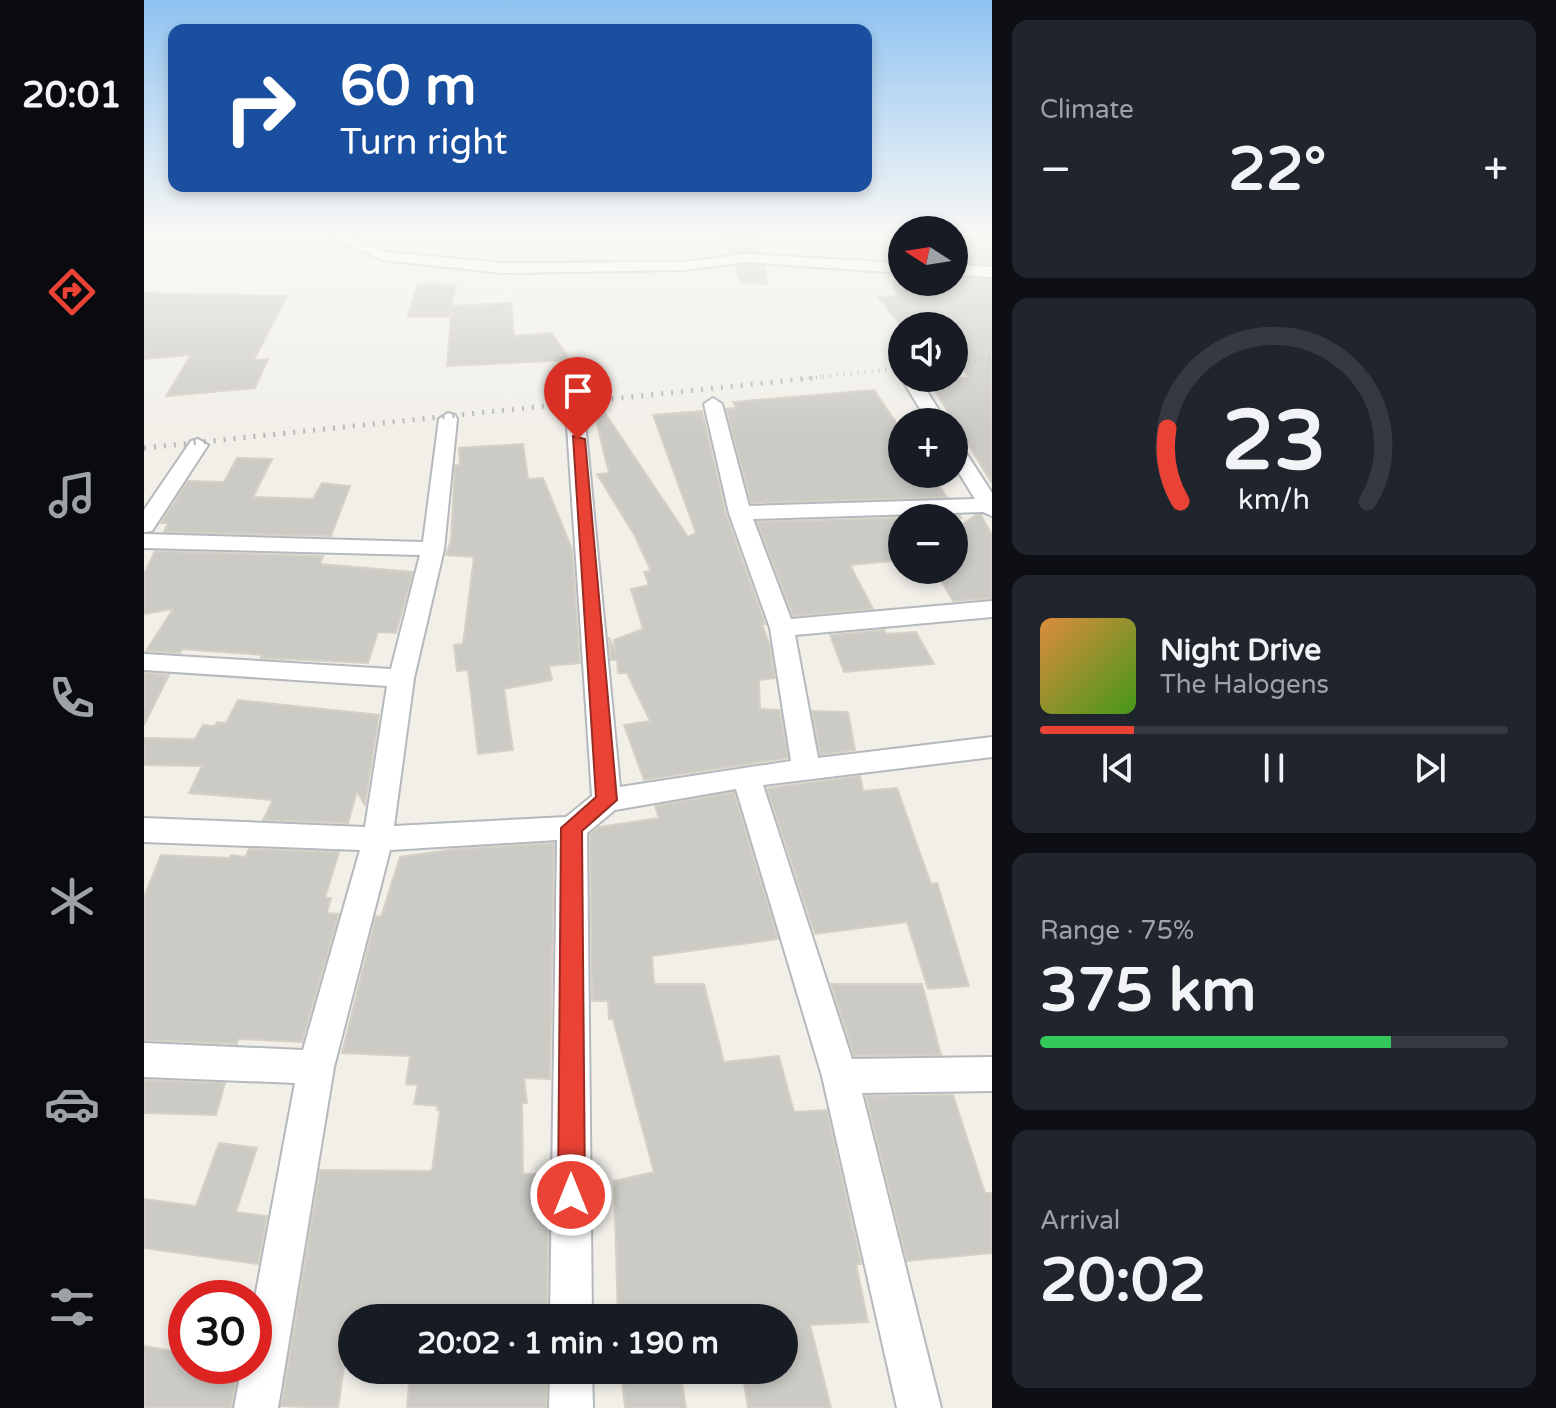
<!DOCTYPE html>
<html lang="en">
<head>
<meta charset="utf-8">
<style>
	:root { --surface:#171b24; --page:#20242c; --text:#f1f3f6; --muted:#9ea1a6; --line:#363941; --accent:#ea4335 }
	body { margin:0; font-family:"Varela Round",sans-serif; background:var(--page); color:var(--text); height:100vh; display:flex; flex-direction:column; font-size:30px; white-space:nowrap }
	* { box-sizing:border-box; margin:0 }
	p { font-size:26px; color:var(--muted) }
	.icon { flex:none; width:44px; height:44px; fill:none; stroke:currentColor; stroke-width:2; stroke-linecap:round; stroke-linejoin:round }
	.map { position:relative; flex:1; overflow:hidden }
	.panel { display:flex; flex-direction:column; gap:20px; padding:20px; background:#0d0f14; width:564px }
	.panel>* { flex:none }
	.banner { position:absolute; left:24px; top:24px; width:704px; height:168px; border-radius:16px; box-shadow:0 4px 12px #0003; background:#1a4fa0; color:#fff; overflow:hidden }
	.needle { width:52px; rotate:282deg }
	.fabs { position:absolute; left:744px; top:216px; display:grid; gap:16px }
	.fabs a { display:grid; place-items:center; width:80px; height:80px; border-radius:50%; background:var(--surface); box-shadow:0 4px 12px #0003; font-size:40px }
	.speed { position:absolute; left:24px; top:1280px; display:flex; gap:16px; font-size:40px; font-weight:700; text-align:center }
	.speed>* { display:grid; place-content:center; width:104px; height:104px; border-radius:50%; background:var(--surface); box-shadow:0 4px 12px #0003; line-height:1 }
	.speed .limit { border:12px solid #d22; background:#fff; color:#111 }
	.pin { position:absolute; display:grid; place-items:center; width:68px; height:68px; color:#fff; margin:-82px -34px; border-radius:50% 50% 50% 0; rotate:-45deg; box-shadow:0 0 8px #0007 }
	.pin .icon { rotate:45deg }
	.me { position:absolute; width:88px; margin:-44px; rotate:0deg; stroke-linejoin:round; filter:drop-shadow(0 0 6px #0008) }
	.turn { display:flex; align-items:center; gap:28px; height:168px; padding:0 40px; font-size:36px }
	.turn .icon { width:104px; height:104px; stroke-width:2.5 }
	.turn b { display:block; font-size:56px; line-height:68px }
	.big { font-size:60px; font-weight:800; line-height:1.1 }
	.panel .card { flex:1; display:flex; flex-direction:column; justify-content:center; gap:12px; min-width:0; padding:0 28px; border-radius:16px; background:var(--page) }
	.panel .dial { align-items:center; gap:0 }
	.dial svg { height:208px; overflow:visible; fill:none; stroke:var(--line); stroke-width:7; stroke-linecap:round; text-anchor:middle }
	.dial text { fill:var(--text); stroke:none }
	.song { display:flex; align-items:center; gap:24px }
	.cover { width:96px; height:96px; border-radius:12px; background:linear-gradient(135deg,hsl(30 70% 55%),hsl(100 70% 35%)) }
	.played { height:8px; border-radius:4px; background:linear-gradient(90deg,var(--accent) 20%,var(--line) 20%) }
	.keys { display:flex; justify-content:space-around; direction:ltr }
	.heat { display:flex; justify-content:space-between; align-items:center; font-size:44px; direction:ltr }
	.charge { height:12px; border-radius:6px; background:linear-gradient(90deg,#34c759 75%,var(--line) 0) }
	.trip { position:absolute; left:194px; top:1304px; width:460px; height:80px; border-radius:40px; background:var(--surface); box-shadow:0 4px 12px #0003; font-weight:800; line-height:80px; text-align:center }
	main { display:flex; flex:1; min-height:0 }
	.tabs { display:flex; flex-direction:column; width:144px; justify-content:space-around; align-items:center; background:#090b0e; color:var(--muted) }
	.tabs .icon { width:56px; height:56px }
	.tabs .on { color:var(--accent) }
	.tabs b { font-size:36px; color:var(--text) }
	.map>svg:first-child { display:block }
	.building { fill:#cccac5; stroke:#d6d1c6; stroke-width:2 }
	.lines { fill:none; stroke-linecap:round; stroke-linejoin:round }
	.street-casing { stroke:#b5b8bc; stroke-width:4 }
	.street { fill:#fff; fill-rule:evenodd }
	.rail-far1 { stroke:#b6b7b8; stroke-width:4; stroke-dasharray:1 6; stroke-linecap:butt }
	.rail { stroke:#b6b7b8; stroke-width:5; stroke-dasharray:2 8; stroke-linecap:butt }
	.route { fill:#ea4335; stroke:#982c22; stroke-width:2 }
</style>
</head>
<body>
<main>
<nav class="tabs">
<b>20:01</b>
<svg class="icon on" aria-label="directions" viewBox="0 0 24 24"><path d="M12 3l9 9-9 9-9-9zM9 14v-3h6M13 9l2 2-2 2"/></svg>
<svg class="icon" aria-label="music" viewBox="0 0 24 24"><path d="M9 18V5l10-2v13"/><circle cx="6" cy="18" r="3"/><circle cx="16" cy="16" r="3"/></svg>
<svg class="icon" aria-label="phone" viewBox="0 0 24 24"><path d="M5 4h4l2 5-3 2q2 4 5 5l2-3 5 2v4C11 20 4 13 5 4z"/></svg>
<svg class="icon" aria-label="climate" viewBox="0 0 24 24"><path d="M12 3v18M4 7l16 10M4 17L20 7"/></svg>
<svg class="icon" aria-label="car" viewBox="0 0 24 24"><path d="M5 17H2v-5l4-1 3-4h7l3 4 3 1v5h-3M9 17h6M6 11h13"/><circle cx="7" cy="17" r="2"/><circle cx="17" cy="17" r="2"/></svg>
<svg class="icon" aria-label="filters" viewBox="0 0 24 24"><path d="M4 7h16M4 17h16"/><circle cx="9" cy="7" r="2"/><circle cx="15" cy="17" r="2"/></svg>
</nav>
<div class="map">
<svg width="848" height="1408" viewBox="0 0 848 1408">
	<rect width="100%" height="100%" fill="#f1efe8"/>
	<!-- building -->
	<g class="building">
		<polygon points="580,235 614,235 617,252 586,253"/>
		<polygon points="810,238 848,239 848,264 810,262"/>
		<polygon points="601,265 620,266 623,284 597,283 591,266"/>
		<polygon points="810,278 848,280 848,483 783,378 825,378 810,354 810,326 792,326 790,323 757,326 734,297 753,296 749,282 810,282"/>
		<polygon points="283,284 312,285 305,317 264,317 273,286"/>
		<polygon points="0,293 143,296 110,360 124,359 111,388 22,396 47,355 0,359"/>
		<polygon points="367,303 370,336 408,333 426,360 303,366 308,306"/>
		<polygon points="730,390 758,431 758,474 787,474 803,497 607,503 582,409 592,408 589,402"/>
		<polygon points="449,395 544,537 552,533 509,415 558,411 582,514 621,624 618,624 626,646 631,678 615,680 616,709 636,710 644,758 500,780 480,725 506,721 483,673 474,673 473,660 467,660 465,637 472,655 470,640 499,629 487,589 505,585 500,572 507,571 491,536 453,474 465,473 446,396"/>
		<polygon points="379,444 384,479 399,478 428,549 436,663 405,666 408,680 360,689 369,750 334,754 324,670 313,671 310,645 319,644 330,557 302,555 307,540 311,465 316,465 315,448"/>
		<polygon points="93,458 128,459 109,497 169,499 178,483 206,486 187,536 20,532 24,523 17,523 44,481 80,482"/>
		<polygon points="832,515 837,515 848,535 848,598 809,601 791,570 810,570 810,530"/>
		<polygon points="816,516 817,518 758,518 758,560 706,565 729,609 649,616 613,522"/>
		<polygon points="11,551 179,556 176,564 269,572 252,633 234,632 224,663 117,658 118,655 38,649 36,653 2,651 29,609 0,614 0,574"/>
		<polygon points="740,630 742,634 772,632 790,664 700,672 686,635"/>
		<polygon points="0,673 25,675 0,725"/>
		<polygon points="94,700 235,715 221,805 213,792 204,823 119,820 129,800 45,793 58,766 0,765 0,738 51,739 59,725 71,726 73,722 82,723"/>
		<polygon points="668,711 704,712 711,750 676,755"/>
		<polygon points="716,776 719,791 753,788 787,884 793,883 825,986 784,989 763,922 671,934 623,788"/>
		<polygon points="590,792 634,939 508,956 510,984 560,984 580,1062 635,1056 650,1112 683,1110 717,1264 712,1264 724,1322 666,1325 687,1408 604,1408 598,1370 640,1370 640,1318 474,1318 470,1181 510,1172 469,1019 465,1019 464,1001 448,1001 446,834 455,827 515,818 511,806"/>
		<polygon points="410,843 406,1079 380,1078 383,1103 378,1103 379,1174 405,1174 403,1318 208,1318 208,1334 205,1334 194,1408 137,1406 176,1170 288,1171 296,1110 293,1110 294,1106 270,1104 274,1085 262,1084 266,1056 198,1053 232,916 237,917 256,857 311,849"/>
		<polygon points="105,849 195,852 181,898 187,898 183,913 195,914 158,1042 94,1039 93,1044 0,1040 0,897 17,855 85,858 87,855 101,857"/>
		<polygon points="687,984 778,984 797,1055 710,1056"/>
		<polygon points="0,1080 81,1083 72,1115 0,1113"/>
		<polygon points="809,1095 841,1193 848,1193 848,1253 763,1261 722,1096"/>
		<polygon points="75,1143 113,1148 92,1212 123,1216 114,1264 0,1248 0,1199 52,1206"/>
		<polygon points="0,1346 42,1353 42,1366 95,1366 87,1408 0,1408"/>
		<polygon points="266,1370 355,1370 354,1377 403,1371 402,1408 263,1408"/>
		<polygon points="477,1370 536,1370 542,1408 481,1408"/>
	</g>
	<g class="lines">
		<defs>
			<g id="street">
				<polygon points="183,235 202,235 242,252 359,263 540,262 601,254 758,263 758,273 601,262 540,270 359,273 239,260"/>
				<polygon points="810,265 848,267 848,277 810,275"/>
				<polygon points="761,378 775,378 802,422 784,422 759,381"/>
				<polygon points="569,398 578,404 605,506 831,499 810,465 810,443 817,445 848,493 848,516 839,512 609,519 647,619 848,601 848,617 651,635 674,758 848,737 848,757 619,785 708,1059 848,1057 848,1091 718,1093 797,1408 753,1408 678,1076 592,789 471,810 443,833 448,1318 406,1318 413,840 246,850 190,1067 134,1408 90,1408 98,1366 110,1366 110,1303 151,1083 0,1077 0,1043 159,1050 216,850 0,842 0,818 221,827 243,686 0,670 0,654 247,669 276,555 0,548 0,534 279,542 295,419 304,413 311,415 313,419 300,549 270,678 250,826 422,817 448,796 422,411 431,405 440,411 476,787 647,761 626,628 585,513 560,404"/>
				<polygon points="54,439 64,445 8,531 0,532 0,510 47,441"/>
				<polygon points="406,1370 448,1370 449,1408 405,1408"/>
			</g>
		</defs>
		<!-- street casing -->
		<use href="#street" class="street-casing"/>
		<!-- street -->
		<use href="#street" class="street"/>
		<!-- rail-far1 -->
		<g class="rail-far1">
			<polyline points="810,363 848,359"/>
			<polyline points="658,379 758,368"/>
		</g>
		<!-- rail -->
		<polyline class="rail" points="0,448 677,377"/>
	</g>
	<!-- sky -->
	<linearGradient id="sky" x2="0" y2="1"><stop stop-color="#8fc3f1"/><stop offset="0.54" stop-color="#f9f8f5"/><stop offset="1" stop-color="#f9f8f5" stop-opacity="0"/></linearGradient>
	<rect width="848" height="432" fill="url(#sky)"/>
	<!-- route -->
	<polygon class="route" points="429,436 441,439 473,800 438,831 441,1195 437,1205 427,1209 418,1205 414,1195 417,828 452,797"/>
</svg>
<div class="fabs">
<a><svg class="needle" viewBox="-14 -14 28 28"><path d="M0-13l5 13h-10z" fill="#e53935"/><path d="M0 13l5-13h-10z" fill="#9ea1a6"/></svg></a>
<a><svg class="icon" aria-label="sound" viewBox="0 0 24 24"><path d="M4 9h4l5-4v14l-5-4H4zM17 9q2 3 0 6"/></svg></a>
<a>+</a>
<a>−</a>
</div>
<div class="speed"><div class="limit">30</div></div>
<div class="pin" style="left:434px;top:439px;background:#d93025"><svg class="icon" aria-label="arrive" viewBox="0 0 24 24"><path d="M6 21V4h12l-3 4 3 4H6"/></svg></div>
<svg class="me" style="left:427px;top:1195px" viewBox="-20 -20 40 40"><circle r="17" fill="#ea4335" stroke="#fff" stroke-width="3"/><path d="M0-11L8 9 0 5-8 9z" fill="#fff"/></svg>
<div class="trip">20:02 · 1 min · 190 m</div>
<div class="banner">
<div class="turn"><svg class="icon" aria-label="right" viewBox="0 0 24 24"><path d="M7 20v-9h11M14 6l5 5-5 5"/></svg><div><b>60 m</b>Turn right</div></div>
</div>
</div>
<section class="panel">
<div class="card"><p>Climate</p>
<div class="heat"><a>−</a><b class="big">22°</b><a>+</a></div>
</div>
<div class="card dial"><svg viewBox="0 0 100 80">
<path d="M14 69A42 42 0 1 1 86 69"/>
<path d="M14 69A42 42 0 0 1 9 41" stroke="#ea4335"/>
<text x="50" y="56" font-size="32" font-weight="700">23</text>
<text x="50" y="72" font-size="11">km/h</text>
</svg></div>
<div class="card">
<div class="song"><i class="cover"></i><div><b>Night Drive</b><p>The Halogens</p></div></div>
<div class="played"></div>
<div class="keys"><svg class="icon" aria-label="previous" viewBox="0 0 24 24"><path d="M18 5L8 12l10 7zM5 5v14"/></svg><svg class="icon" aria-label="pause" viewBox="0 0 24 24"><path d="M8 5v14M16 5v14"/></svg><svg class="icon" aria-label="next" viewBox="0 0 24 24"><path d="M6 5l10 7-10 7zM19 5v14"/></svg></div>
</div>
<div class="card"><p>Range · 75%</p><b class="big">375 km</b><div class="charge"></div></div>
<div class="card"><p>Arrival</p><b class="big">20:02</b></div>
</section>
</main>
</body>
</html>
